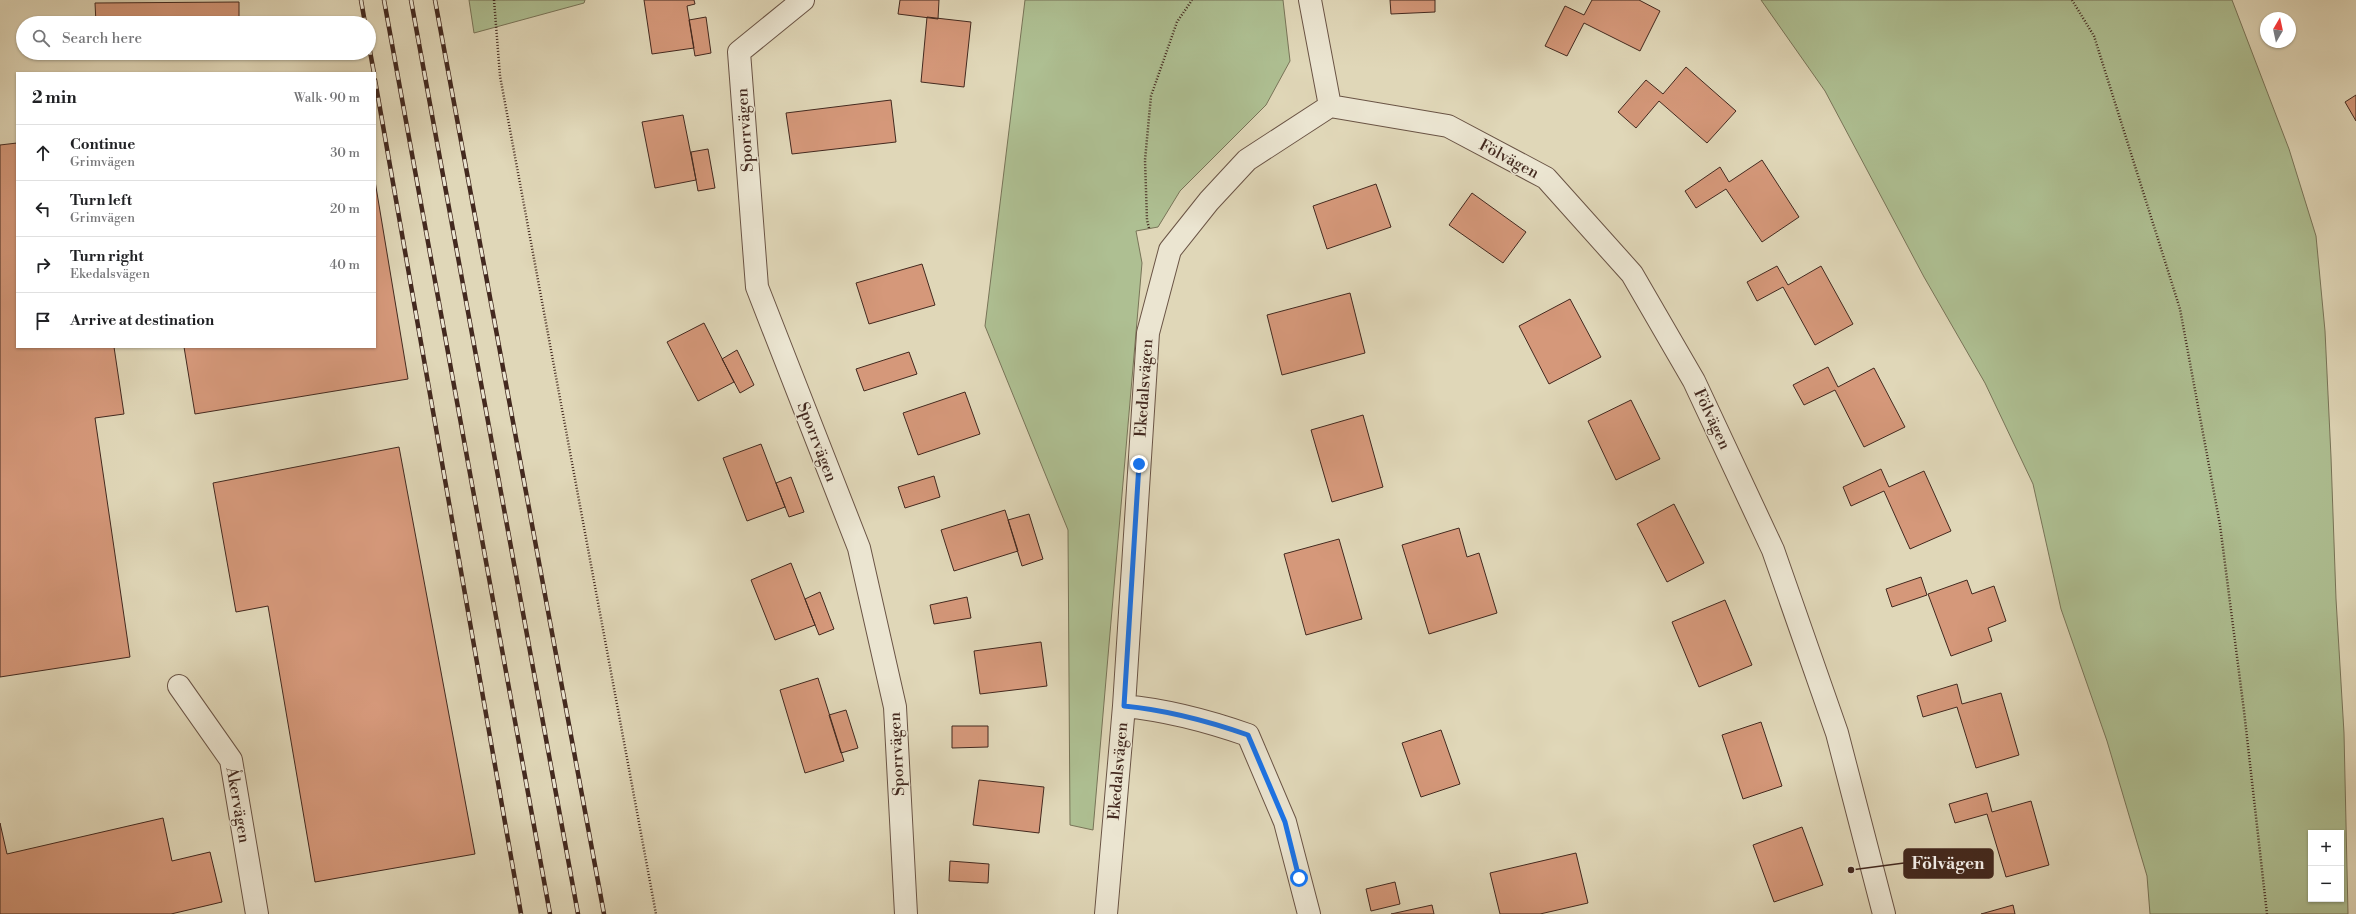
<!DOCTYPE html>
<html lang="en">
<head>
<meta charset="utf-8">
<style>
  body { margin:0; font-family:"Libre Bodoni",serif; background:#f2f2f2; color:#202124 }
  .controls { position:absolute; right:12px; bottom:12px; display:grid; overflow:hidden; border-radius:0px; box-shadow:0 1px 3px #0004 }
  .controls button { width:36px; height:36px; display:grid; place-items:center; padding:0; border:0; border-bottom:1px solid #e0e0e0; background:#fff; color:#202124; font:20px sans-serif }
  .compass { position:absolute; left:2260px; top:12px; width:36px; height:36px; border-radius:50%; background:#fff; box-shadow:0 1px 3px #0004; rotate:9deg }
  .stop { position:absolute; width:12px; height:12px; margin:-9px; border:3px solid #1a73e8; border-radius:50%; background:#fff }
  .stop.end { background:#1a73e8; border-color:#fff; box-shadow:0 1px 4px #0008 }
  .list { margin:0; padding:0; list-style:none }
  h2 { display:flex; justify-content:space-between; align-items:center; height:52px; margin:0; padding:0 16px; font-size:17px }
  h2 small { font-size:13px; font-weight:400; color:#757577 }
  .list li { display:grid; grid-template-columns:26px 1fr auto; gap:12px; align-items:center; box-sizing:border-box; height:56px; padding:0 16px; border-top:1px solid #e0e0e0 }
  .list b { display:block; font-size:15px; white-space:nowrap }
  .list p { margin:0; font-size:13px; white-space:nowrap; color:#757577 }
  .list em { font-size:13px; font-style:normal; color:#757577 }
  .icon { flex:none; width:22px; height:22px; fill:none; stroke:currentColor; stroke-width:2; stroke-linecap:round; stroke-linejoin:round }
  .map { position:relative; flex:none; width:2356px; height:914px; overflow:hidden }
  .search { position:absolute; background:#fff; box-shadow:0 1px 3px #0004; left:16px; top:16px; width:360px; height:44px; display:flex; align-items:center; gap:10px; box-sizing:border-box; padding:0 14px; border-radius:22px; color:#757577; font-size:15px }
  .panel { position:absolute; background:#fff; box-shadow:0 1px 3px #0004; left:16px; top:72px; width:360px; height:276px; border-radius:0px }
  .map>svg:first-child { display:block }
  .green { fill:#aebf92; stroke:#787458; fill-rule:evenodd }
  .building { fill:#d5987a; stroke:#43291f }
  .lines { fill:none; stroke-linecap:round; stroke-linejoin:round }
  .minor-casing { stroke:#6a5445; stroke-width:24 }
  .path { stroke:#43291f; stroke-width:2.5; stroke-dasharray:1 2; stroke-linecap:butt }
  .minor { stroke:#ebe5d1; stroke-width:22 }
  .rail-casing { stroke:#43291f; stroke-width:4.5 }
  .rail { stroke:#ebe5d1; stroke-width:3; stroke-dasharray:9; stroke-linecap:butt }
  .route { stroke:#1a73e8; stroke-width:5 }
  .labels { text-anchor:middle; dominant-baseline:central; stroke-width:3; stroke-linejoin:round; paint-order:stroke }
  .street-label { font-size:16px; fill:#43291f; stroke:#ebe5d1 }
  .leader { fill:none; stroke:#43291f; stroke-width:1.5 }
  .callout-dot { fill:#43291f; stroke:#ebe5d1; stroke-width:1.5 }
  .callout { fill:#43291f; stroke:#43291f; stroke-width:1.5 }
  .callout-label { font-size:17px; text-anchor:middle; font-weight:bold; fill:#fff }
</style>
</head>
<body>
<div class="map">
<svg width="2356" height="914" viewBox="0 0 2356 914">
  <rect width="100%" height="100%" fill="#e0d7b8"/>
  <filter id="stains"><feTurbulence type="fractalNoise" baseFrequency=".005" numOctaves="4"/><feColorMatrix values="0 0 0 0 .2 0 0 0 0 .09 0 0 0 0 .02 0 0 0 .5 -.17"/></filter>
  <radialGradient id="worn" r=".72"><stop offset=".6" stop-color="#630" stop-opacity="0"/><stop offset="1" stop-color="#630" stop-opacity=".3"/></radialGradient>
  <path class="green" d="M469,0h116l-1,3 -110,30z
    M1025,0h258l7,61 -24,44 -86,86 -22,36 -22,4 6,32 -49,567 -23,-5 -2,-295 -83,-204z
    M1761,0h471l57,149 27,87 9,95 6,126 5,142 8,134 4,181h-198l-3,-38 -40,-135 -46,-132 -28,-125 -48,-101 -61,-106 -99,-186zM2311,833h30v66h-30z"/>
  <path class="building" d="M644,0h50l1,4 -8,2 7,42 -42,6z
    M900,0h39l-1,19 -40,-5z
    M1390,0h45v12l-44,2z
    M1592,0h47l21,11 -20,40 -56,-28 -17,33 -22,-10 20,-40 19,9z
    M239,2v21h-143l-1,-20z
    M706,17l5,36 -16,3 -6,-36z
    M927,17l44,5 -7,65 -43,-5z
    M1686,67l50,44 -29,32 -48,-42 -23,27 -18,-16 28,-32 17,14z
    M2356,95v26l-11,-19z
    M891,100l5,42 -104,12 -6,-41z
    M683,115l13,65 -41,8 -13,-66z
    M17,143v204h97l10,67 -29,4 35,239 -130,20v-532z
    M708,149l7,39 -17,3 -7,-39z
    M1762,160l37,57 -37,25 -36,-53 -30,19 -11,-17 35,-24 9,15z
    M375,181l33,198 -213,35 -11,-67h191z
    M1376,184l15,43 -64,22 -14,-43z
    M1472,193l54,39 -23,31 -54,-38z
    M922,264l13,41 -66,19 -13,-41z
    M1777,266l11,19 33,-19 32,58 -38,21 -32,-58 -26,14 -10,-19z
    M1350,293l15,60 -83,22 -15,-60z
    M1570,299l31,58 -52,27 -30,-58z
    M704,323l30,59 -36,19 -31,-59z
    M737,350l17,35 -14,8 -18,-34z
    M909,352l8,22 -53,17 -8,-22z
    M1828,367l10,20 36,-19 31,59 -41,20 -29,-57 -31,15 -11,-20z
    M965,392l15,42 -62,21 -15,-42z
    M1631,400l29,59 -44,21 -28,-59z
    M1363,415l20,72 -51,15 -21,-72z
    M761,444l24,63 -38,14 -24,-63z
    M399,447l76,407 -160,28 -47,-276 -32,6 -23,-129z
    M1881,469l8,18 35,-16 27,60 -41,18 -26,-58 -33,15 -8,-19z
    M934,476l6,21 -35,11 -7,-21z
    M791,477l13,35 -15,5 -13,-34z
    M1674,504l30,59 -37,19 -30,-58z
    M1005,510l13,41 -64,20 -13,-41z
    M1029,514l14,45 -21,7 -14,-46z
    M1459,528l8,29 12,-4 18,60 -68,21 -27,-89z
    M1339,539l23,80 -56,16 -22,-81z
    M791,563l24,62 -40,15 -24,-60z
    M1921,577l6,18 -35,12 -6,-18z
    M1967,580l5,14 22,-8 12,35 -18,7 4,13 -41,15 -23,-62z
    M820,592l14,37 -15,6 -14,-36z
    M967,597l4,21 -37,6 -4,-19z
    M1725,600l27,65 -53,22 -27,-65z
    M1041,642l6,44 -67,8 -6,-43z
    M818,678l26,83 -39,12 -25,-83z
    M1957,684l5,20 39,-11 18,62 -43,13 -19,-61 -34,10 -6,-21z
    M846,710l12,38 -17,5 -12,-38z
    M1761,722l21,64 -39,13 -21,-64z
    M952,726h36v21l-36,1z
    M1441,730l19,54 -39,13 -19,-54z
    M979,780l65,7 -5,46 -66,-8z
    M1987,793l5,19 39,-11 18,64 -43,12 -19,-63 -32,9 -6,-19z
    M163,818l9,43 38,-9 12,50 -51,12h-171v-91l7,31z
    M1802,827l21,58 -49,17 -21,-57z
    M1576,853l12,50 -48,11h-40l-10,-41z
    M950,861l39,3 -1,19 -39,-2z
    M1395,882l5,22 -29,7 -5,-22z
    M1432,905l2,9h-43z
    M2013,905l2,9h-34z"/>
  <g class="lines">
    <defs>
      <path id="minor" d="M803,0l-64,52 18,235 102,261 36,159 11,207
        M1310,0l20,106
        M1330,106l118,20 98,52 86,96 62,107 79,169 64,183 47,181
        M179,686l52,74 26,154
        M1124,706c42,4 84,15 124,29l37,87 24,92
        M1106,914l18,-208 24,-373 22,-83 39,-49 38,-41 83,-54"/>
    </defs>
    <use href="#minor" class="minor-casing"/>
    <path class="path" d="M494,0l6,76 156,838
      M2072,0l22,36 86,273 40,216 24,186 23,203
      M1149,228l-2,-8 -2,-60 6,-64 26,-74 15,-22"/>
    <use href="#minor" class="minor"/>
    <defs>
      <path id="rail" d="M361,0l4,23
        M384,0l166,914
        M411,0l167,914
        M435,0l169,914
        M369,46l5,27
        M375,80l146,834"/>
    </defs>
    <use href="#rail" class="rail-casing"/>
    <use href="#rail" class="rail"/>
  </g>
  <g class="lines">
    <path class="route" d="M1139,464l-15,242c42,4 84,15 124,29l37,87 14,56"/>
  </g>
  <g class="labels">
    <g class="street-label">
      <text transform="translate(745 130) rotate(-94)">Sporrvägen</text>
      <text transform="translate(1509 159) rotate(28)">Fölvägen</text>
      <text transform="translate(1144 388) rotate(-86)">Ekedalsvägen</text>
      <text transform="translate(1712 419) rotate(65)">Fölvägen</text>
      <text transform="translate(817 442) rotate(69)">Sporrvägen</text>
      <text transform="translate(897 754) rotate(-93)">Sporrvägen</text>
      <text transform="translate(1118 771) rotate(-85)">Ekedalsvägen</text>
      <text transform="translate(238 805) rotate(80)">Åkervägen</text>
    </g>
  </g>
  <path class="leader" d="M1851 870L1904 863"/>
  <circle class="callout-dot" cx="1851" cy="870" r="4"/>
  <rect class="callout" x="1904" y="849" width="89" height="29" rx="4"/>
  <g class="callout-label">
    <text x="1948" y="869">Fölvägen</text>
  </g>
  <rect width="100%" height="100%" filter="url(#stains)"/>
  <rect width="100%" height="100%" fill="url(#worn)"/>
</svg>
<div class="controls">
<button>+</button>
<button>−</button>
</div>
<svg class="compass" viewBox="-18 -18 36 36"><path d="M0-13l5 13h-10z" fill="#e53935"/><path d="M0 13l5-13h-10z" fill="#757577"/></svg>
<div class="stop" style="left:1299px;top:878px"></div>
<div class="stop end" style="left:1139px;top:464px"></div>
<div class="search"><svg class="icon" aria-label="search" viewBox="0 0 24 24"><circle cx="10" cy="10" r="6"/><path d="M15 15l6 6"/></svg>Search here</div>
<section class="panel">
<h2>2 min<small>Walk · 90 m</small></h2>
<ul class="list">
<li><svg class="icon" aria-label="ahead" viewBox="0 0 24 24"><path d="M12 20V5M6 11l6-6 6 6"/></svg><div><b>Continue</b><p>Grimvägen</p></div><em>30 m</em></li>
<li><svg class="icon" aria-label="left" viewBox="0 0 24 24"><path d="M17 20v-9H6M10 6l-5 5 5 5"/></svg><div><b>Turn left</b><p>Grimvägen</p></div><em>20 m</em></li>
<li><svg class="icon" aria-label="right" viewBox="0 0 24 24"><path d="M7 20v-9h11M14 6l5 5-5 5"/></svg><div><b>Turn right</b><p>Ekedalsvägen</p></div><em>40 m</em></li>
<li><svg class="icon" aria-label="arrive" viewBox="0 0 24 24"><path d="M6 21V4h12l-3 4 3 4H6"/></svg><div><b>Arrive at destination</b></div></li>
</ul>
</section>
</div>
</body>
</html>
